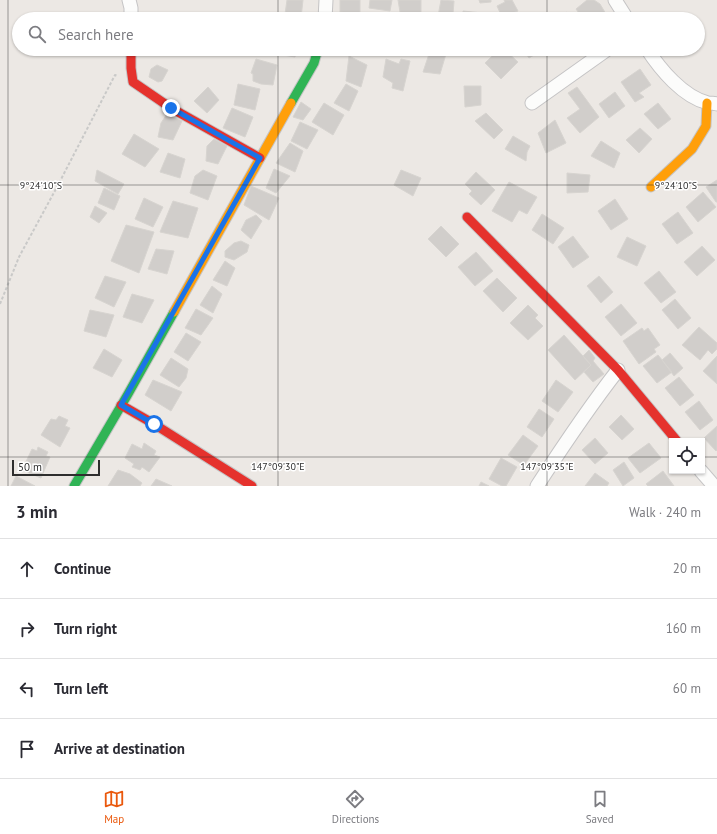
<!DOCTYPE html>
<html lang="en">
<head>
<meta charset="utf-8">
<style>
  body { margin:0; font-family:"PT Sans",sans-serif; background:#f7f7f7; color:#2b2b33 }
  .controls { position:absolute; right:12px; bottom:12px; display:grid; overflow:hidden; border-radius:0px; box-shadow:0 1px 3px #0004 }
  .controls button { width:36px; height:36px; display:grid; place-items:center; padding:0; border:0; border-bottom:1px solid #e1e1e2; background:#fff; color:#2b2b33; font:20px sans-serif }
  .scale { position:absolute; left:12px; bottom:10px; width:88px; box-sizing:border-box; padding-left:4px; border:2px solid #2e2e2e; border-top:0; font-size:11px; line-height:14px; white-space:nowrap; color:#2e2e2e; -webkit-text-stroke:3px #fff; paint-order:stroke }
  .stop { position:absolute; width:12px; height:12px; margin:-9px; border:3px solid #1a73e8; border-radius:50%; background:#fff }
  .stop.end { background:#1a73e8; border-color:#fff; box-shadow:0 1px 4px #0008 }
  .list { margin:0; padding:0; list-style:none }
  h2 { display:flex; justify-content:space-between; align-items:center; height:52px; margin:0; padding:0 16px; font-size:17px }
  h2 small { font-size:13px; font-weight:400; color:#7c7c81 }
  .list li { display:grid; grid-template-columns:26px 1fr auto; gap:12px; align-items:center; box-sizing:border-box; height:60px; padding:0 16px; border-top:1px solid #e1e1e2 }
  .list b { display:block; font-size:15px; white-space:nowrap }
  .list em { font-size:13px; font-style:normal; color:#7c7c81 }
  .icon { flex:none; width:22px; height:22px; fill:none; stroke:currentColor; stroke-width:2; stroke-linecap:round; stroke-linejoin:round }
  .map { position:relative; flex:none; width:717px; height:486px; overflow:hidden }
  .search { position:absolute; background:#fff; box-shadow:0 1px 3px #0004; left:12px; right:12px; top:12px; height:44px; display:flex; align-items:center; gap:10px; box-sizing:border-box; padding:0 14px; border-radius:22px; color:#7c7c81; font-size:15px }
  .sheet { height:292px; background:#fff }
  nav { display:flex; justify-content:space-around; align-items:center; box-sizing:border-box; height:56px; border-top:1px solid #e1e1e2; background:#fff; font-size:11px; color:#7c7c81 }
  nav a { display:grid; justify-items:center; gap:2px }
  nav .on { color:#ea580c }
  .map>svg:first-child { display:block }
  .building { fill:#d1cecb; stroke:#d7d4d0 }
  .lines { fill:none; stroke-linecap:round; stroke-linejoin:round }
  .street-casing { stroke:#c5c4c5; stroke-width:15 }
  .fast-casing { stroke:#c5c4c5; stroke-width:11 }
  .slow-casing { stroke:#c5c4c5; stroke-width:11 }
  .jam-casing { stroke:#c5c4c5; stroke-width:11 }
  .path { stroke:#c9c9c8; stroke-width:2; stroke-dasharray:3 2; stroke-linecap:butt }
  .street { stroke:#fcfcfb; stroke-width:13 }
  .fast { stroke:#30b455; stroke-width:9 }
  .slow { stroke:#ff9f0a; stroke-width:9 }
  .jam { stroke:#e5322d; stroke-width:9 }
  .route { stroke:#1a73e8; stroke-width:5 }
  .ticks { fill:none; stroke:#2e2e2e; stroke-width:1; stroke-opacity:0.45 }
  .ticks-label { font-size:10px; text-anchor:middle; fill:#2e2e2e; stroke:#fff; stroke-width:3; stroke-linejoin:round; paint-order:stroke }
</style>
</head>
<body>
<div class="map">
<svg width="717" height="486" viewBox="0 0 717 486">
  <rect width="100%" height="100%" fill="#ece8e4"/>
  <path class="building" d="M287,0h16l-2,18 -16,-4z
    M340,0h20v14l-20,-2z
    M370,0h22l-2,11 -21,-3z
    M398,0h23v16l-20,2z
    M441,0l13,1 -1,13 6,-1 2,6 -23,-3z
    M479,0h12v2l-11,1z
    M504,0h8l6,11 -16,6 -5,-11 8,-4z
    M587,0h7l6,4 6,10 -9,5h-14l-7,-10z
    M463,11l29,3 -1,5h-28z
    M567,12l6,7h-15z
    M273,49h23l-1,8 -23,-4z
    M351,49h19v6l-20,-2z
    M499,49h5l14,13 -17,17 -16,-16z
    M523,49h21l-15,9z
    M430,51l16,3 -6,20 -17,-2z
    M349,56l18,9 -6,22 -15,-6z
    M256,59l21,6 -4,20 -12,-1 -8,-3v-7l-2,-1z
    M386,59l13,5 2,-5 9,2 -7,30 -11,-3 1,-5 -10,-6z
    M157,65l11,5 -6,11 -4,1 -9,-5 2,-8z
    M640,69l11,16 -12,8 5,4 -9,5 -14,-20z
    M238,84l22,5 -5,21 -21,-5z
    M346,84l12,7 -9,20 -15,-8z
    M464,86h17v19l-16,2z
    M208,87l11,13 -12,13 -13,-12z
    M577,87l22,30 -19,16 -13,-15 13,-9 -12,-16z
    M615,92l10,14 -16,12 -10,-14z
    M301,102l10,7 -8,11 -10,-3z
    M324,103l20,12 -11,20 -21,-13z
    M658,103l13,16 -13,10 -14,-15z
    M232,108l21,9 -8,20 -22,-9z
    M486,113l17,17 -9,9 -19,-18z
    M167,114l15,7 -9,19 -15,-3 3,-14z
    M555,120l11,23 -20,10 -8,-20z
    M300,122l18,8 -11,19 -16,-8z
    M640,128l12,11 -13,14 -13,-13z
    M134,134l25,15 -14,18 -23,-13z
    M513,136l17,10 -3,6 -1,9 -21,-12z
    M214,139l13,7 -9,18 -12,-3 1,-15z
    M601,141l19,12 -6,15 -23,-12z
    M290,143l13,8 -8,21 -19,-9z
    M168,153l17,6 -5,19 -20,-6z
    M274,169l16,7 -14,17 -10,-5z
    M97,170l27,14 -6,10 -23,-13z
    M203,170l14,6 -9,24 -18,-7 5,-17z
    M401,170l20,8 -8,18 -19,-11z
    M476,172l19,18 -14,15 -12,-11 3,-3 -7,-7z
    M567,173l23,2 -2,17 -21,1z
    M717,180v22h-1l-10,-15z
    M509,182l28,15 -10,17 -8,-4 -7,12 -20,-11z
    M251,186l28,12 -10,22 -25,-15z
    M104,188l16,8 -6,14 -16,-7z
    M703,192l13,15 -18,15 -12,-15z
    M144,198l19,9 -10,20 -18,-8z
    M615,199l13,20 -17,11 -13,-19z
    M173,201l25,7 -10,30 -28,-6z
    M95,206l12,7 -8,10 -9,-6z
    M678,212l15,21 -16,11 -15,-20z
    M542,214l22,14 -11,16 -21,-14z
    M256,215l6,6 -11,18 -10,-9 5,-10z
    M126,225l28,7 -15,41 -28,-12z
    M441,226l18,18 -13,13 -18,-18z
    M573,236l16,21 -16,11 -15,-21z
    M627,237l19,9 -9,20 -20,-9z
    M241,241l8,4 -2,7 -13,8 -9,-3v-6l9,-8z
    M702,246l13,14 -18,16 -13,-14z
    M156,249l18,2 -7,23 -19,-5z
    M476,252l17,19 -18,15 -17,-19z
    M225,261l10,7 -8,18 -14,-6z
    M659,271l17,21 -15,11 -17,-20z
    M105,276l21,6 -12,25 -19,-9z
    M599,276l14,16 -12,11 -14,-17z
    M497,278l20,20 -14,14 -20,-21z
    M212,286l10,8 -9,19 -13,-8z
    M132,294l22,6 -12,23 -19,-6z
    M675,299l16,19 -13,11 -16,-19z
    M621,304l16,19 -16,13 -16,-19z
    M528,305l10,10 -3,3 8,8 -15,14 -18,-17z
    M196,309l17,9 -12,17 -16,-7z
    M90,310l24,5 -8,22 -22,-6z
    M699,327l18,16v6l-5,5 -4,-4 -8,10 -18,-15z
    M642,328l2,3 4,-3 12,17 -6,4 2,3 -17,12 -16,-23z
    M186,333l15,9 -13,19 -14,-9z
    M564,335l27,30 -16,15 -27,-30z
    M104,349l18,11 -10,17 -19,-9z
    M589,350l6,8 -2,3 11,13 -11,8 -9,-10 7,-7 -8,-9z
    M670,353l13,15 -9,8 -12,-16z
    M658,355l14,17 -15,11 -14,-17z
    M717,356v28l-14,-13z
    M171,358l17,11 -2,9 -7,9 -19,-12z
    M679,377l15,18 -14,11 -15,-18z
    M153,380l29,12 -11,19 -26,-16z
    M556,380l17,12 -15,20 -16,-11z
    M699,401l14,19 -13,10 -15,-18z
    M539,409l15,10 -12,18 -15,-10z
    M621,415l13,14 -12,11 -13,-13z
    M59,416l9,4 -3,6 5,2 -10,19 -19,-12 10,-16 5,1z
    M717,426v24l-1,1 -12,-13z
    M523,435l15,11 -14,19 -16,-10z
    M595,438l13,15 -13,11 -13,-14z
    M144,443l12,8 -2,4 6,2 -11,15 -7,-5 -2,3 -8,-3 2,-3 -9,-6 7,-14 10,5z
    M649,443l12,15 -21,15 -12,-15z
    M38,447l10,5 -2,4 4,1 -9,21 -19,-8 10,-21 5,2z
    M501,458l16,9 -11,19h-4l-13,-7z
    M624,462l10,16 -11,8 -10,-16z
    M118,470l12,4 12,9 -2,3h-32z
    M663,471l11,15h-26l-2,-2z
    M595,473l14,10 -2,3h-22z
    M16,476l19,10h-24z
    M156,479l16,7h-21z
    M481,482l8,4h-10z"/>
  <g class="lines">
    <defs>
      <path id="street" d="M129,0l2,8v11
        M615,0l12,19
        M325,19l1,-19
        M647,49c13,20 36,48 61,54 2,0 6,0 9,1
        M532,103l76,-54
        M701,471l13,15
        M537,486c26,-40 52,-79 81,-116"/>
      <path id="fast" d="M291,103l23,-40 4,-14
        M74,486l54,-92 46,-82"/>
      <path id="slow" d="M651,187l41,-38 14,-23 1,-23
        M174,312l117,-209"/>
      <path id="jam" d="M131,49v19l2,14 38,26 89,50
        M467,217l151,153 59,71
        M121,405l33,19 98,62"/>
    </defs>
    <use href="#street" class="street-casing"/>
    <use href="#fast" class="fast-casing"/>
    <use href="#slow" class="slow-casing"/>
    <use href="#jam" class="jam-casing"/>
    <path class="path" d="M0,304l19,-47 38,-70 58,-112 3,1"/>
    <use href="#street" class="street"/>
    <use href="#fast" class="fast"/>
    <use href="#slow" class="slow"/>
    <use href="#jam" class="jam"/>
  </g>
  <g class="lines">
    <path class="route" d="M154,424l-33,-19 139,-247 -89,-50"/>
  </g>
  <path class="ticks" d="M8,0v486M278,0v19M547,0v19M278,49v437M547,49v437M0,185h717M0,457h672M702,457h15"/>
  <g class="ticks-label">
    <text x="41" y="189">9°24'10"S</text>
    <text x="676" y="189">9°24'10"S</text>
    <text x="278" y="470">147°09'30"E</text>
    <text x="547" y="470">147°09'35"E</text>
  </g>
</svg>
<div class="controls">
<button><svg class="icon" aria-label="locate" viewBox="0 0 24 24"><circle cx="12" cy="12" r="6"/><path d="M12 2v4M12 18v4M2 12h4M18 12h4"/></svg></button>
</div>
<div class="scale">50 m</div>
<div class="stop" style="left:154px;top:424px"></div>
<div class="stop end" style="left:171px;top:108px"></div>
<div class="search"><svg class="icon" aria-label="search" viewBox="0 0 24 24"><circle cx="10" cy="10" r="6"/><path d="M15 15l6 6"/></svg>Search here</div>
</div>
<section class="sheet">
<h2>3 min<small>Walk · 240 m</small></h2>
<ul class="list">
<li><svg class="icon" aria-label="ahead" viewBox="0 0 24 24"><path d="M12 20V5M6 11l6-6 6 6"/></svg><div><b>Continue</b></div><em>20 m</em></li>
<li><svg class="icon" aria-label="right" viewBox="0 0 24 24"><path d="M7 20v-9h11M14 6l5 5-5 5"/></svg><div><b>Turn right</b></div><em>160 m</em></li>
<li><svg class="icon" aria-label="left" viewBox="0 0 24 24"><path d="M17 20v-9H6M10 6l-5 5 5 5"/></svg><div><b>Turn left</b></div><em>60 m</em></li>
<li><svg class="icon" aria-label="arrive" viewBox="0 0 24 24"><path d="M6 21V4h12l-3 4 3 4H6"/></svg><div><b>Arrive at destination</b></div></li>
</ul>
</section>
<nav>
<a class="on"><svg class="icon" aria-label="map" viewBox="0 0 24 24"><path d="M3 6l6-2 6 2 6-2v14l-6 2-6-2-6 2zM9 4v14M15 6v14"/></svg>Map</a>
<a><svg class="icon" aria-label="directions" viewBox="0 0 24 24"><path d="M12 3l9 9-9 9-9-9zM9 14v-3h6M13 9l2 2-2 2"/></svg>Directions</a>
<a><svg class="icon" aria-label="saved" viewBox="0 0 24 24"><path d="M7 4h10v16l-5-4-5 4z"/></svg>Saved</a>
</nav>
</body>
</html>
